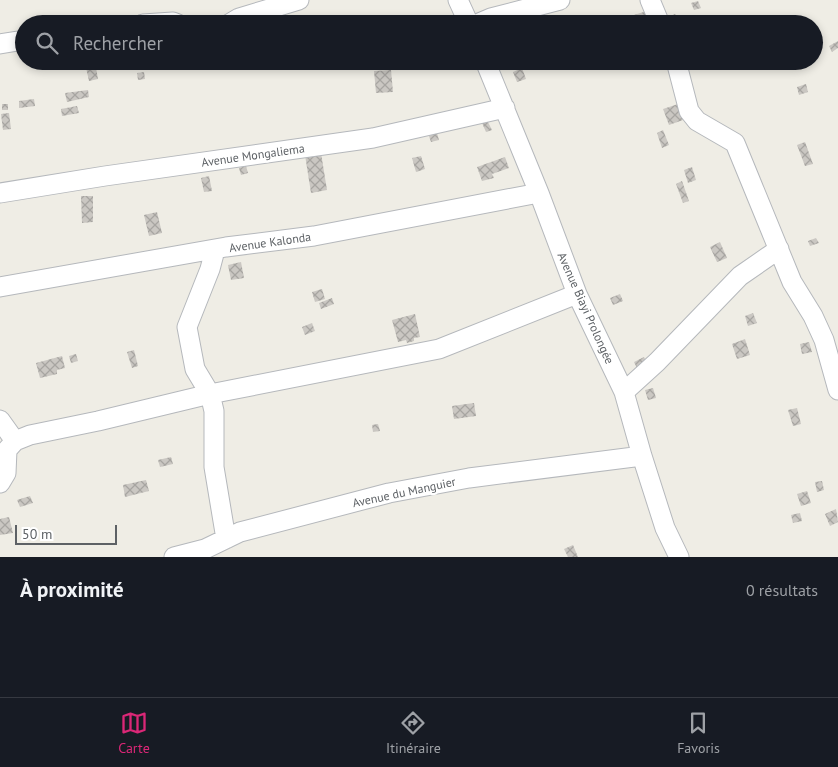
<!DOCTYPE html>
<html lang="fr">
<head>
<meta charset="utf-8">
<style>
  body { margin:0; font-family:"PT Sans",sans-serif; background:#20242c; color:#f1f3f6 }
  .scale { position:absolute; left:15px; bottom:12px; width:102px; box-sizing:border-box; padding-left:5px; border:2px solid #5d6165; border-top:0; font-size:14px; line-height:18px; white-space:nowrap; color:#5d6165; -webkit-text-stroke:4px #fff; paint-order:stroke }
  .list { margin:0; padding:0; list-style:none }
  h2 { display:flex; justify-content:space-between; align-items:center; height:65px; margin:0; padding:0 20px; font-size:21px }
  h2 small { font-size:16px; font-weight:400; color:#9ea1a6 }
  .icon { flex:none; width:28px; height:28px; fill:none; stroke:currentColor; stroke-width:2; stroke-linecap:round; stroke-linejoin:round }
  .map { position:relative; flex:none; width:838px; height:557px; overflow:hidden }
  .search { position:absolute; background:#171b24; box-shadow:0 2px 8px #0003; left:15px; right:15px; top:15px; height:55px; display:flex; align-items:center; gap:12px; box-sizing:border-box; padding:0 18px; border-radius:28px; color:#9ea1a6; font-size:19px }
  .sheet { height:140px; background:#171b24 }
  nav { display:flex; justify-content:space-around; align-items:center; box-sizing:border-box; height:70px; border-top:1px solid #363941; background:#171b24; font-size:14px; color:#9ea1a6 }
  nav a { display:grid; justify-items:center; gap:2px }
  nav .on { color:#db2777 }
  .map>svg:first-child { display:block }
  .building { fill:url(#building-cross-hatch) }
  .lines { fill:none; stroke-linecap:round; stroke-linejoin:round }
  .minor-casing { stroke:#b5b8bc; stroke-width:21 }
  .minor { stroke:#fff; stroke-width:19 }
  .labels { text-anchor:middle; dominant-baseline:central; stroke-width:4.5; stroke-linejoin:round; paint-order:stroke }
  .street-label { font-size:12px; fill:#5d6165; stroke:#fff }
</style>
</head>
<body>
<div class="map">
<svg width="838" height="557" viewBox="0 0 838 557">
  <defs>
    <pattern id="building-cross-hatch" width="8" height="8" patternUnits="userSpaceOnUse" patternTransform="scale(1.25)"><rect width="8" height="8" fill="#cac7c2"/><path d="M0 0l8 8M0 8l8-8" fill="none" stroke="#a7a5a1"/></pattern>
  </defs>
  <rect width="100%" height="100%" fill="#efede5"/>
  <path class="building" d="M698,1l3,7 -7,2 -3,-7z
    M650,10l4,14h-17l-3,-9z
    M675,14l2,3 -6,4 -3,-4z
    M838,41v7l-6,4 -3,-6z
    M228,61h25v6l-25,2z
    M95,62l3,17 -9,2 -4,-18z
    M522,68l4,11 -9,3 -4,-10z
    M391,70l2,22 -17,1 -2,-22z
    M144,72l1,7 -7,1 -1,-7z
    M806,84l2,8 -9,3 -2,-8z
    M88,90l1,7 -22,5 -2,-9z
    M34,99l1,7 -16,2v-7z
    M2,104h6v6h-6z
    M678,104l5,16 -14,5 -6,-16z
    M77,106l2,7 -17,3 -1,-7z
    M9,113l2,16 -8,1 -2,-16z
    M487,120l5,10 -6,2 -4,-9z
    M663,130l6,15 -7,3 -5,-15z
    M437,133l2,7 -8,2 -2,-6z
    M805,142l8,22 -8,2 -8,-21z
    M321,153l6,37 -16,3 -6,-38z
    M421,156l4,13 -9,3 -4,-14z
    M505,157l4,11 -17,6 2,4 -12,3 -5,-14z
    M246,166l2,7 -7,2 -2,-7z
    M692,167l4,13 -8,3 -4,-13z
    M209,176l3,15 -8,1 -3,-14z
    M682,181l7,20 -6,2 -7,-19z
    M81,196h12v26l-11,1z
    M157,212l5,21 -13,3 -5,-21z
    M816,238l3,5 -9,3 -2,-5z
    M720,242l7,16 -10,4 -7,-15z
    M241,262l3,16 -13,2 -3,-15z
    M322,289l3,10 -10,3 -3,-10z
    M620,294l3,7 -10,4 -3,-7z
    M332,298l2,6 -13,5 -2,-6z
    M753,313l4,10 -9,3 -3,-10z
    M415,314l5,23 -6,1v3l-7,2 -1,-3 -8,2 -6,-22z
    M312,323l3,8 -10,4 -3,-8z
    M745,339l5,16 -13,4 -5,-15z
    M809,342l3,10 -10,2 -2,-10z
    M134,350l4,16 -6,2 -5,-16z
    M76,354l2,7 -7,2 -2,-7z
    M62,356l3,12 -8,2v4l-17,4 -4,-15z
    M644,357l3,6 -10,5 -3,-6z
    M653,388l3,10 -8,2 -3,-10z
    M474,403l2,13 -22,3 -2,-13z
    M797,408l4,16 -8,2 -5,-16z
    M378,424l2,7 -7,1 -1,-7z
    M171,457l2,7 -13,3 -2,-7z
    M146,480l3,11 -24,6 -2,-12z
    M822,481l2,9 -7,2 -2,-10z
    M807,491l4,12 -10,3 -4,-12z
    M30,496l3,7 -13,4 -3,-7z
    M836,509l2,13 -8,4 -5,-12z
    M800,513l2,8 -9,2 -2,-8z
    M9,517l4,16 -13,2v-16z
    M573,545l5,12h-10l-4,-8z"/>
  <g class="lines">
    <defs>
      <path id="minor" d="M458,0l11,24
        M650,0l10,24
        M143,24l30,-2 5,2
        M229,24l10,-6 60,-18
        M477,24l14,-6 69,-18
        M0,44l24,-4
        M485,61l54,132 38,101 47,98 18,64 23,72 14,29
        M676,61l13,50 8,10 38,22 57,139 21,34 11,24 14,50
        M0,193l105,-17 268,-38 132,-30
        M215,250l-5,19 -23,58 8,42 15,25 4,17v56l12,72
        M0,287l226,-40 88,-11 225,-43
        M624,392l33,-30 83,-86 39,-27
        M0,420l15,21
        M0,483l6,-10 1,-23 8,-9 15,-6 68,-14 112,-27 229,-45 138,-55
        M174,557l31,-8 35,-17 149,-39 80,-15 173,-22"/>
    </defs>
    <use href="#minor" class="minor-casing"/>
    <use href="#minor" class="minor"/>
  </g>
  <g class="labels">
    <g class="street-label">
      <text transform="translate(253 155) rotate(-8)">Avenue Mongaliema</text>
      <text transform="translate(270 242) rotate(-8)">Avenue Kalonda</text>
      <text transform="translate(586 308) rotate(66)">Avenue Biayi Prolongée</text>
      <text transform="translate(404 492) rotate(-12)">Avenue du Manguier</text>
    </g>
  </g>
</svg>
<div class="scale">50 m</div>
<div class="search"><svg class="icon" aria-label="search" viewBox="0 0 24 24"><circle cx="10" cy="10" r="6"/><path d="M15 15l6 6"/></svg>Rechercher</div>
</div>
<section class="sheet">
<h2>À proximité<small>0 résultats</small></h2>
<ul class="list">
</ul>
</section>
<nav>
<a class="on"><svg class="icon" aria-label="map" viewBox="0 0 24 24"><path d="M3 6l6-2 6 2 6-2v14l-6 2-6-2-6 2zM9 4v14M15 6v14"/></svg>Carte</a>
<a><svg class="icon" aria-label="directions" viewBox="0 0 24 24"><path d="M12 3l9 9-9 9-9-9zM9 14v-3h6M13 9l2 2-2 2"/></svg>Itinéraire</a>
<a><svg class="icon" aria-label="saved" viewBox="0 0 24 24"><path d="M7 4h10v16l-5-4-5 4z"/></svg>Favoris</a>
</nav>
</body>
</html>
